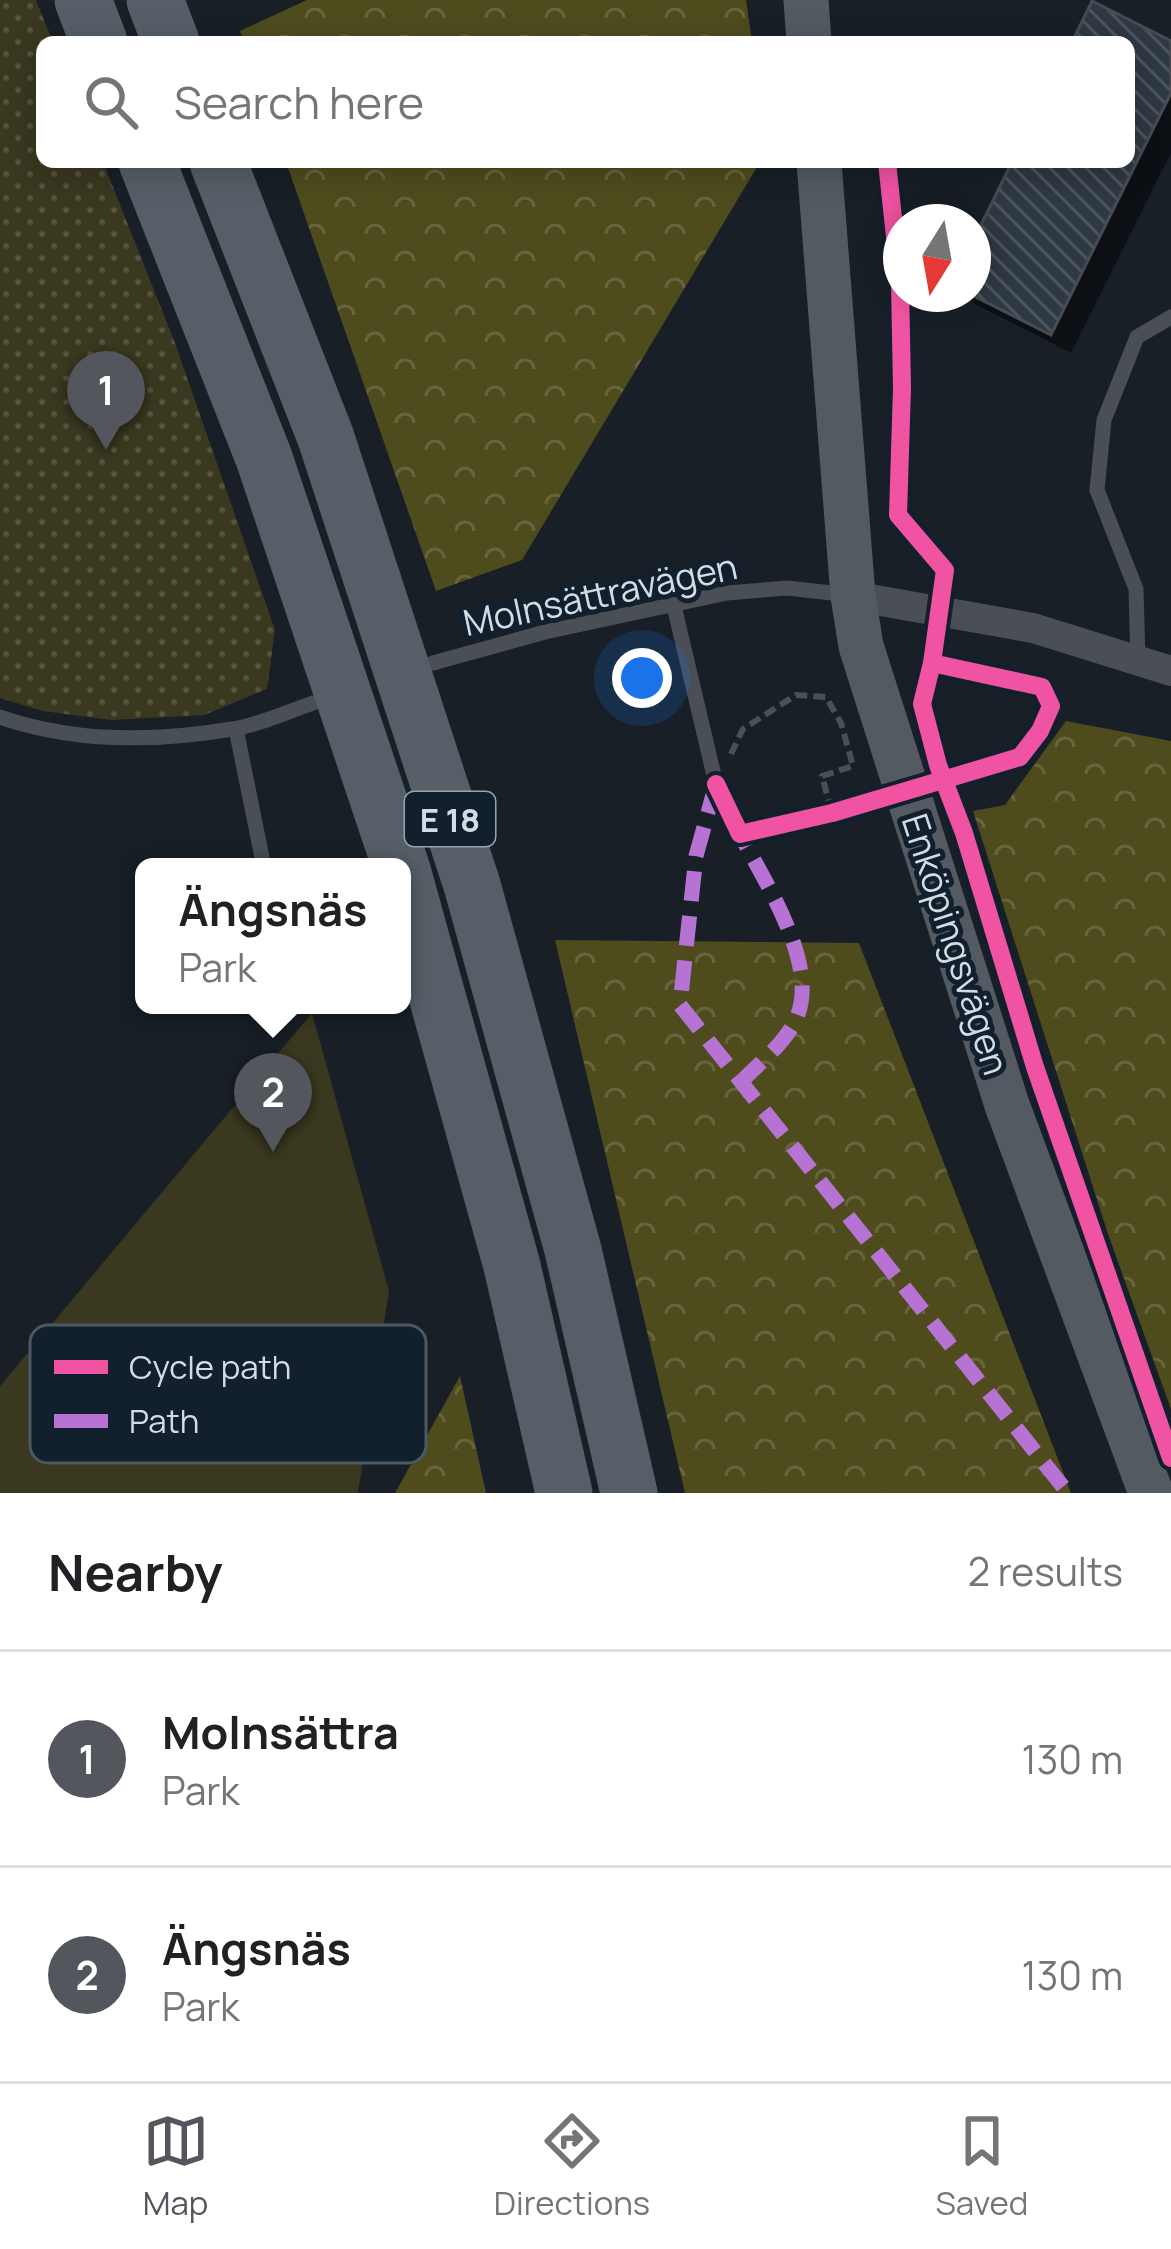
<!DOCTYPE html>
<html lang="en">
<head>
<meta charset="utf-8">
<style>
  body { margin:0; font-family:Manrope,sans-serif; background:#f2f2f2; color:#202124 }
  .compass { position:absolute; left:883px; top:204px; width:108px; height:108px; border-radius:50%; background:#fff; box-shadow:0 6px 30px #0003; rotate:191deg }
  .you { position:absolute; left:642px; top:678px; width:42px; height:42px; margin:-30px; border:9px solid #fff; border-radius:50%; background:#1a73e8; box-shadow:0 0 0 18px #1a73e833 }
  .badge { display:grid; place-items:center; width:78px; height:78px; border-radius:50%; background:#53575d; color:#fff; font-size:39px; font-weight:700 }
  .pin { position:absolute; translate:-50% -99px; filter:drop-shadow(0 3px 6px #0008) }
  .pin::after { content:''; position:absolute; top:63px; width:42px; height:36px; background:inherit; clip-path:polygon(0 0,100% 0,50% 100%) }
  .popup { position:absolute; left:135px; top:858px; width:276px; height:156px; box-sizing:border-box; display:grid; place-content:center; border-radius:18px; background:#fff; filter:drop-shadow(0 3px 9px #0005); font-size:39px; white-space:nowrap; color:#757577 }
  .popup b { font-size:45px; color:#202124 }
  .popup::after { content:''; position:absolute; left:50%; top:100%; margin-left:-24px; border:24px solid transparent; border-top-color:#fff }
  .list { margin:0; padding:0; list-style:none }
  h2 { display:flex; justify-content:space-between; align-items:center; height:156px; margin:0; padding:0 48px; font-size:51px }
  h2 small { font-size:39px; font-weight:400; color:#757577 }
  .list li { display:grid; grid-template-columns:78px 1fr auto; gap:36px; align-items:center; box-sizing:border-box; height:216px; padding:0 48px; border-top:3px solid #e0e0e0 }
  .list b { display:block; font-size:45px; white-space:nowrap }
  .list p { margin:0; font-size:39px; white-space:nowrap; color:#757577 }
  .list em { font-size:39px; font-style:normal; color:#757577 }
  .icon { flex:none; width:66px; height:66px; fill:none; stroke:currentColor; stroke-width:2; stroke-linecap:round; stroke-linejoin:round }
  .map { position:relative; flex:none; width:1171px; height:1493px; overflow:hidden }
  .search { position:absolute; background:#fff; box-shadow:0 6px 30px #0003; left:36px; right:36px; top:36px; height:132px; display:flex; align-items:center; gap:30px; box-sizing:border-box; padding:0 42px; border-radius:18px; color:#757577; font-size:45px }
  .sheet { height:588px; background:#fff }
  nav { display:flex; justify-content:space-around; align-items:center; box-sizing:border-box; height:168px; border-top:3px solid #e0e0e0; background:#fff; font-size:33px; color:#757577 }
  nav a { display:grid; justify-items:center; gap:6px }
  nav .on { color:#53575d }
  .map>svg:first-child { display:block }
  .green { fill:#3a381f }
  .forest { fill:url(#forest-crowns) }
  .park { fill:url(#park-dots) }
  .shadow { fill:#0007 }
  .building { fill:url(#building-back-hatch); stroke:#464c51; stroke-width:3 }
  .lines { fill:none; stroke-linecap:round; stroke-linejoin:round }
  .path { stroke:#4b5056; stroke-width:6; stroke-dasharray:12 6; stroke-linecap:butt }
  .lane { stroke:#494f55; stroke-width:15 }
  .street { stroke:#494f55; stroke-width:30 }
  .secondary { stroke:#535a62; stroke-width:45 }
  .highway { stroke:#565f67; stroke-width:57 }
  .quiet { stroke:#b673d3; stroke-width:15; stroke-dasharray:30 15; stroke-linecap:butt }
  .cycleway-casing { stroke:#121f2c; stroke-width:26 }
  .cycleway { stroke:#f153a3; stroke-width:18 }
  .labels { text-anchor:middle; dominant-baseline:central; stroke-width:10; stroke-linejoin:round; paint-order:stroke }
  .shield { fill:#121f2c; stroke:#99a3ae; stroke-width:3 }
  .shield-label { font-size:33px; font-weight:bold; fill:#d3dce5 }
  .street-label { font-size:36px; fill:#d3dce5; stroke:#121f2c }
  .key { fill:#121f2c; stroke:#4c5864; stroke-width:3 }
  .key-label { font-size:33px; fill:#d3dce5 }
</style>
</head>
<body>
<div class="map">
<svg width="1171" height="1493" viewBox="0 0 1171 1493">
  <defs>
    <pattern id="forest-crowns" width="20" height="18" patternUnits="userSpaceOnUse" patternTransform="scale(3)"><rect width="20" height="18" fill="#4e4c1d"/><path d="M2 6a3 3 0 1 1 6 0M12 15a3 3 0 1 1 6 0" fill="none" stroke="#67653e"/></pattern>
    <pattern id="park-dots" width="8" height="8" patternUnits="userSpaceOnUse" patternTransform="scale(3)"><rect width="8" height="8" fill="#3a381f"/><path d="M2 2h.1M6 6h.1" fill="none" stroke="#56543f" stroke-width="1.8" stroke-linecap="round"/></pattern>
    <pattern id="building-back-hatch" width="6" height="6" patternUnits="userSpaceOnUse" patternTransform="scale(3)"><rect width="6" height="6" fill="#2f3943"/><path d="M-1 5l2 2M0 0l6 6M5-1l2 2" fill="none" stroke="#4c555e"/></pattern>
  </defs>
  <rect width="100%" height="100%" fill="#181f26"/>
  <path class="green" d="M312,1013l77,278 -31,202h-358v-107z"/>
  <path class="forest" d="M307,0h439l6,42h-508l-4,-11z
    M286,162h474l-238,398 -86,31z
    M1066,721l105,20v668l-63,-175 -135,-423 32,-6z
    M555,940l304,3 212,550h-386z
    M460,1376l26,117h-91z"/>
  <path class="park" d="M0,0h36l17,42h-11v120h61l72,181 100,287 -8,59 -63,26 -93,5 -68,-9 -43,-13z"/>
  <path class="shadow" d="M1094,5l77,40v108l-100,200 -96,-49 -10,-10h8l43,-132h113v-120h-54z"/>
  <path class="building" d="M1092,1l79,40v52l-120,242 -81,-41 3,-53 39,-79h117v-120h-57z"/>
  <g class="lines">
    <path class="path" d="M731,754l12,-25 53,-34 30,2 15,26 12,43 -31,10 10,37"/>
    <path class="lane" d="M674,606l42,178
      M1138,660l-2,-71 -39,-99 7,-70 33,-83 34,-20
      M433,663l112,-31 182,-39 60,-5 63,7
      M0,717c75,26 155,25 232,12 27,-4 55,-17 81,-26
      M236,729l28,138"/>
    <path class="street" d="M853,596l180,32 138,43"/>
    <path class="secondary" d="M806,0l3,42
      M819,162l34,434 8,50 146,459 144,388"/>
    <path class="highway" d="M83,0l16,42
      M155,0l16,42
      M147,162l117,296 137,409
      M218,162l108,276 146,447 101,365 56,243
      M402,870l110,396 52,227"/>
    <path class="quiet" d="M716,784l-20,72 -16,149 388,488
      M740,1083c18,-19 45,-39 56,-64 25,-53 -32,-138 -56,-185"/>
    <defs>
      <path id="cycleway" d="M887,162l13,121 2,105 -4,127 47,55 -13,93 -10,41 16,61 26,68 71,234 136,391
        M716,784l24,50 92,-21 188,-56 20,-26 11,-25 -9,-19 -110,-24"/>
    </defs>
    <use href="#cycleway" class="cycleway-casing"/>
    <use href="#cycleway" class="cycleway"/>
  </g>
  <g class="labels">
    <rect class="shield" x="405" y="792" width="90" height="54" rx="9"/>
    <g class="shield-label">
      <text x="450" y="819">E 18</text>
    </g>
    <g class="street-label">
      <text transform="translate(600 594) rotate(-12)">Molnsättravägen</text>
      <text transform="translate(956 944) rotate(72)">Enköpingsvägen</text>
    </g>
  </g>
  <rect x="30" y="1325" width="396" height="138" rx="18" class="key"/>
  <rect x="54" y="1360" width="54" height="14" fill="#f153a3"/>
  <rect x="54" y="1414" width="54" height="14" fill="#b673d3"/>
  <g class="key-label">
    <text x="129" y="1379">Cycle path</text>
    <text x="129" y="1433">Path</text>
  </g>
</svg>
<svg class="compass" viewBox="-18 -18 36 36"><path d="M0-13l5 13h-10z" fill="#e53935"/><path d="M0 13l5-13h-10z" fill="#757577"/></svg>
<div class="you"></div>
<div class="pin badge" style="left:106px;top:450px">1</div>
<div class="pin badge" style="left:273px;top:1152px">2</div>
<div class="popup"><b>Ängsnäs</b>Park</div>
<div class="search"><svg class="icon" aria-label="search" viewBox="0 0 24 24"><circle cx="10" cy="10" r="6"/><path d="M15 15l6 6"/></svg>Search here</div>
</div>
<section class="sheet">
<h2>Nearby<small>2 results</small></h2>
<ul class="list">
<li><span class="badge">1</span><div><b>Molnsättra</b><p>Park</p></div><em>130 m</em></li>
<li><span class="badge">2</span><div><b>Ängsnäs</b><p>Park</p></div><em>130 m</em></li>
</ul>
</section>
<nav>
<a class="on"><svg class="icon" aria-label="map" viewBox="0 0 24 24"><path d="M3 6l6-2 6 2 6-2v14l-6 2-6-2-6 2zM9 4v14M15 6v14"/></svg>Map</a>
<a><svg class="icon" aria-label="directions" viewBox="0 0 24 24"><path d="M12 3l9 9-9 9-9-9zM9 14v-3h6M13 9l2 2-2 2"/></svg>Directions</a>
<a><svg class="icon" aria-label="saved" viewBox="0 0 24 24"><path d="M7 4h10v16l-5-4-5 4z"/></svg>Saved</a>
</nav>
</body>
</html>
